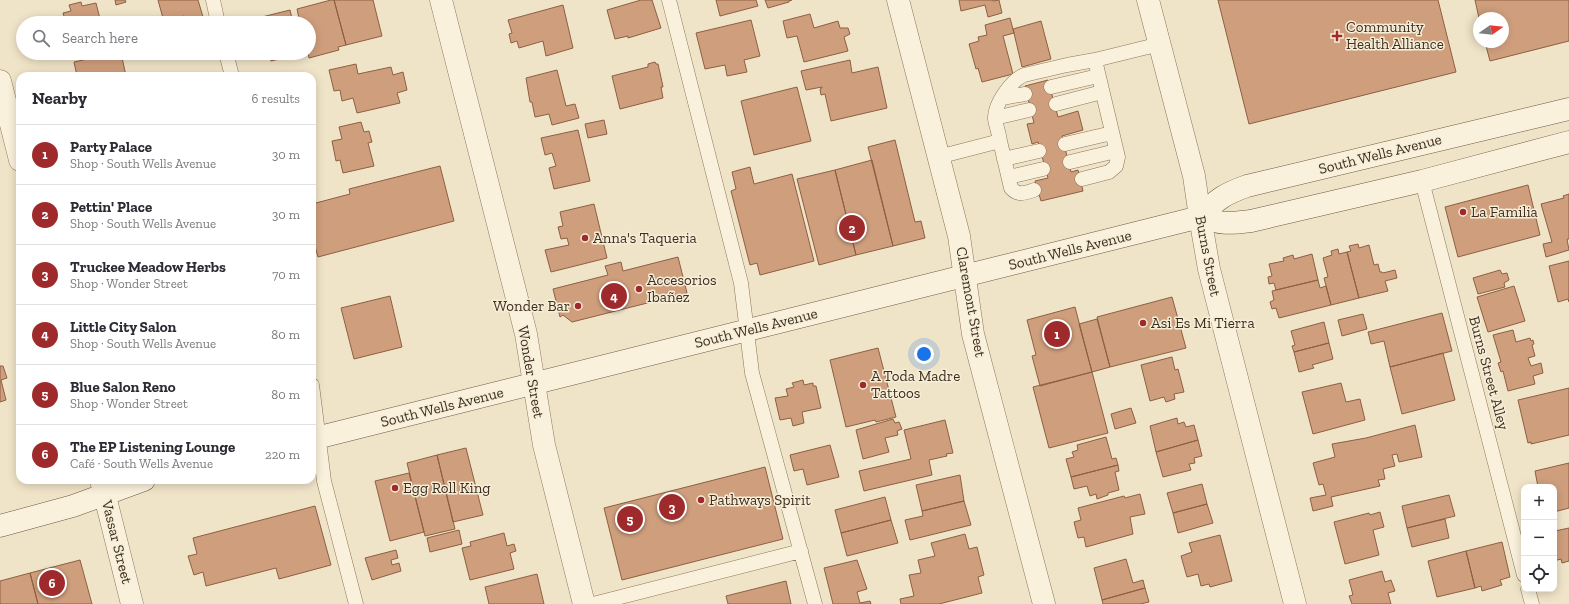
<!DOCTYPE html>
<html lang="en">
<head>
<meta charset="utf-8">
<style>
  body { margin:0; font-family:"Zilla Slab",serif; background:#f7f7f7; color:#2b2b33 }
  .controls { position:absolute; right:12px; bottom:12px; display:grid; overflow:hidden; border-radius:8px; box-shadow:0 2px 10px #0003 }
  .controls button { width:36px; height:36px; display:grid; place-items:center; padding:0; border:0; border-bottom:1px solid #e1e1e2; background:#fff; color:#2b2b33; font:20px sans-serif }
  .compass { position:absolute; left:1473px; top:12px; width:36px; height:36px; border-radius:50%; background:#fff; box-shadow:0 2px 10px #0003; rotate:76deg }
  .you { position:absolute; left:924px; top:354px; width:14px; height:14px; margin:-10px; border:3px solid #fff; border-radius:50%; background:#1a73e8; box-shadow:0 0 0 6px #1a73e833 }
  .badge { display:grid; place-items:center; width:26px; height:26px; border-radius:50%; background:#9e2a2b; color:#fff; font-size:13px; font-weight:700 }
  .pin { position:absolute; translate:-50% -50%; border:2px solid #fff; box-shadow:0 1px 4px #0006 }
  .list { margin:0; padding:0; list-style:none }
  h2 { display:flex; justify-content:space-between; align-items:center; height:52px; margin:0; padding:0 16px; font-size:17px }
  h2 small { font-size:13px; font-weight:400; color:#7c7c81 }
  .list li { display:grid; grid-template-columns:26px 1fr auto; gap:12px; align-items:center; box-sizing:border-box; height:60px; padding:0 16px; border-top:1px solid #e1e1e2 }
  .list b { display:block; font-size:15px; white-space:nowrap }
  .list p { margin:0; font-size:13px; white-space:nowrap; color:#7c7c81 }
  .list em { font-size:13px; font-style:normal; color:#7c7c81 }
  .icon { flex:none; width:22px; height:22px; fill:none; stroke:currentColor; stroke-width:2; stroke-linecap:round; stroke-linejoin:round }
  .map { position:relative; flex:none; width:1569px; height:604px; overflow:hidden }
  .search { position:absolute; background:#fff; box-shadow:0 2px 10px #0003; left:16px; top:16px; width:300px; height:44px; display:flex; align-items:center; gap:10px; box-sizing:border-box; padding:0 14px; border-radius:22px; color:#7c7c81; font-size:15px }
  .panel { position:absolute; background:#fff; box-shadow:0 2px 10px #0003; left:16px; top:72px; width:300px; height:412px; border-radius:12px }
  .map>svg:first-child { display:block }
  .building { fill:#cf9f7d; stroke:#8d5f41 }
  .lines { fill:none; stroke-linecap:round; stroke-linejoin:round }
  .service-casing { stroke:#8d765c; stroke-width:15 }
  .minor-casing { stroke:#8d765c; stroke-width:23 }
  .tertiary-casing { stroke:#8d765c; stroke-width:23 }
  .secondary-casing { stroke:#6f573f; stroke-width:23 }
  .service { stroke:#faf1dc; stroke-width:14 }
  .minor { stroke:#faf1dc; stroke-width:22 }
  .tertiary { stroke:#faf1dc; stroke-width:22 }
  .secondary { stroke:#faf1dc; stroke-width:22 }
  .poi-dot { fill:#9e2a2b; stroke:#f7eed8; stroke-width:1.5 }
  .labels { text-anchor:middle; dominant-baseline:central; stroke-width:3; stroke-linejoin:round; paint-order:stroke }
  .poi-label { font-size:15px; fill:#3d2e20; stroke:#f7eed8; text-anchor:start }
  .street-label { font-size:15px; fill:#3d2e20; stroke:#f7eed8 }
</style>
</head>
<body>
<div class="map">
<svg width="1569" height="604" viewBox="0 0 1569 604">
  <rect width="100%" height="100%" fill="#f0e4c8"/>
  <path class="building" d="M115,0h10l1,2 -10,3z
    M158,0h40l5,17 -9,3 -1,-3 -8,3 -1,-4 -20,6z
    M331,0h3l12,45 -8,2 1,3 -30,8 -1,-5h1v-30h-9l-3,-14z
    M334,0h39l9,36 -36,9z
    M641,0h11l9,28 -33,10v-2l-13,3 -8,-29z
    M716,0h40l2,6 -38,10z
    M765,0h27l-3,1v1l-21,6z
    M959,0h34v1l6,-1 3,13 -14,4 -3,-12 -24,6z
    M1218,0h220l18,72 -207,52z
    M1475,0h94v41l-79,20 -5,-19h18v-24h-24z
    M81,2l1,4 14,-3 5,20h-35l-3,-10 8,-2 -2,-6z
    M563,5l10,43 -27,8 -3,-15 -24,7 -2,-7 -6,2 -2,-9 3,-1 -4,-13z
    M290,10l3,13h-51v-1z
    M810,14l4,14 24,-7 2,7h8l2,6 -6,3 4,14 -44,11 -7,-26 -10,2 -4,-17z
    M1010,18l4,15 -11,3 10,38 -31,8 -4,-14 -2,1 -7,-25 10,-3 -1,-4 9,-2 -2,-10z
    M751,20l9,36 -16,4 3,12 -20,4 -2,-11 -20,4 -9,-36z
    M1041,21l10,38 -29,8 -9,-38z
    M114,53h7l5,23h-49l-3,-14z
    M269,53h31v1l-29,7z
    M850,60l2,13 26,-6 9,41 -56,13 -6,-27 -4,1 -1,-6 2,-1v-1l-16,3 -5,-19z
    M655,62l1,2h2l4,18 1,5h-2l2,11 -43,11 -8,-33 36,-9v-3z
    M356,64l2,10 33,-7 2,8 10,-3 4,18 -10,3 3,10 -43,10 -4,-15 -11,3 -2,-11 -6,1 -5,-21z
    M557,70l9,36 9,-2 4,14 -27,7 -3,-11 -14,3 -3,-15h-2l-4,-24z
    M1048,80l10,37 20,-6 5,19 -21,6 9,36 7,-2 5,21 -42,10 -6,-20 13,-3 -10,-36 -6,2 -5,-20 7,-1 -9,-37z
    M797,87l14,54 -57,14 -13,-54z
    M604,120l3,14 -19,4 -3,-14z
    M361,122l3,10 5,-1 3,11 -4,1 6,23 -31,7 -3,-13 -4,1 -4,-20 10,-2 -3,-12z
    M578,130l12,51 -36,8 -5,-21 7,-2 -4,-13 -7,2 -4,-17z
    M895,140l20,82 6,-1 4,17 -32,8 -25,-99z
    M872,160l21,86 -37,9 -21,-85z
    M440,166l14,55 -136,36 -6,-21v-32l38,-10 -1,-5z
    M750,167l4,17 38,-10 22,87 -54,14 -3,-12 -7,2 -19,-74 5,-2 -4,-17z
    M835,170l21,85 -37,10 -22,-86z
    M1528,185l12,50 -82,22 -13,-50z
    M1569,194v45h-2l2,11 -23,7 -3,-13 9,-2 -11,-38 23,-6 -1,-2z
    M594,204l13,54 -56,14 -6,-22 24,-5 -2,-7 -6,1 -3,-12 5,-1 -3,-14z
    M1358,244l1,4 10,-3 5,20 4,-1 2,8h2l1,1 12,-3 2,8 -12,3 3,10 -29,7 -12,-46 4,-1 -2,-5z
    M1338,249l1,5 8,-2 12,46 -28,7 -7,-27 4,-1 -5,-19 9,-3 -1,-4z
    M1312,254l6,26 -42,10 -2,-7 -5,1 -1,-7 4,-1 -3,-12 15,-3 -1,-3 10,-3 1,4z
    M678,257l9,36 -115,29 -9,-7 -3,2 -7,-28 55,-14 -3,-9 16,-4 2,9z
    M1569,261v41l-1,-3 -10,3 -9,-36z
    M1500,270l2,4 5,-1 2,7 -5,3 1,4 -27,7 -5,-16z
    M1318,280l2,8 6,-2 5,19 -52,13 -3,-10 -4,1 -2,-7 4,-2 -2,-9z
    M1514,286l11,35 -37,11 -11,-35z
    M390,296l12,51 -48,12 -13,-51z
    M1172,297l14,51 -76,19 -13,-50z
    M1075,307l17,65 -52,14 -8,-30 4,-1 -9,-35z
    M1442,313l10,38 -62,16 -6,-26 -13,3 -3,-12z
    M1363,314l4,15 -25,7 -4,-16z
    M1097,319l13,48 -18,5 -13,-48z
    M1324,322l5,21 -35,9 -2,-6 3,-1 -4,-14z
    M1513,330l3,12 14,-4 1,3 2,-1 1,4 -2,1 3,11 -7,2 3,8 10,-3 2,10 -10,3 2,8 -27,7 -5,-20 -2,1 -3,-9 3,-1 -8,-27z
    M1329,343l4,16 -21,6 2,3 -15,4 -5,-20z
    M878,348l18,69 -20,5 -1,-2 -29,7 -16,-67z
    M1443,353l12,47 -53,14 -12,-47z
    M1172,357l3,13 3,-1 6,23 -10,2 1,5 -9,3 -2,-5 -14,4 -9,-36z
    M0,366h3l4,12 -6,2 5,20 -6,2z
    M1092,372l16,61 -59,15 -16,-61z
    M803,380l1,5 9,-2v3h3l5,22 -19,4 2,11 -11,3 -2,-8 -11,2 -5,-22 13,-2 -2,-7 8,-2 -2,-4z
    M1341,383l5,19 14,-3 5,21 -52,14 -11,-42z
    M1569,388v47l-38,9v-2l-3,1 -10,-43z
    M1131,408l5,15 -21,6 -4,-15z
    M1177,418l1,6 6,-2 2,5 8,-2 4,15 -42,12 -6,-26z
    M893,419l2,4 4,-1 3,7 -5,2 1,4 -13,3 4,14 -26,7 -7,-29z
    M945,420l8,33 -7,1 1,2 -18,4 3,15 -68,16 -5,-20 52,-12 -7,-29z
    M1415,425l7,32 -23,5 -2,-8 -5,1 3,11 -12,3 2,10 -7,1 2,6 -49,11 2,9 -20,5 -3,-13 16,-3 -3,-11 -4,1 -6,-22 22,-6 -3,-13 34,-6z
    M1106,437l6,22 4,-1 2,7 -47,12 -5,-18 8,-2 -2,-5 6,-2 -1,-5z
    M1198,440l4,16 -8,2 1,5 -6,1 2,6 -28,7 -7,-25z
    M830,445l9,32 -32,8 -4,-16 -9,2 -4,-16z
    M466,448l17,67 -30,7 -16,-67z
    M437,455l18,74 -30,7 -18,-73z
    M1569,463v45l-15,4v-25h-16l-3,-16z
    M1118,465l1,6 -4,1 4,18 -11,3v2l-11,4 -1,-5 -6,2 -3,-10 -13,3 -3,-12z
    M765,467l18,72 -161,41 -18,-72z
    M409,473l15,59 -34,9 -15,-60z
    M960,475l4,26 -42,10 -6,-26z
    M1202,484l5,20 -34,9 -6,-20z
    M1140,494l5,20 -15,3 3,17 -47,13 -2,-10 -6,1 -4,-16 7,-2 -3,-12 46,-12 1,2z
    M1449,495l6,21 -48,12 -5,-22z
    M885,497l6,23 -50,13 -6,-23z
    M964,501l7,24 -61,15 -5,-20 18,-4 -1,-5z
    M1207,504l6,19 -35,10 -5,-20z
    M315,506l16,59 -52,14 -3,-11 -70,18 -3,-14 -9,3 -6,-19 9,-2 -4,-16z
    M1380,512l4,15 -11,3 6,25 -34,9 -11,-42 35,-9 1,2z
    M1445,519l4,19 -37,9 -5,-19z
    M891,520l7,23 -51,13 -6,-23z
    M1554,528l1,3 14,-3v33l-7,2 -1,-4 -7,2z
    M459,530l3,14 -32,8 -3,-14z
    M504,533l3,13 7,-2 2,7 -6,2 4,16 -44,11 -8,-32 9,-2 -1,-4z
    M965,534l4,15 8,-2 7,28 -6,2 4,16 -43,11h-38l-1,-5 14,-3 -5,-21 12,-2 -3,-13 17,-4 -4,-13z
    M1220,535l12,46 -22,6 -1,-3 -8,2 -3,-12 -11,3 -6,-21 11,-4 -3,-9z
    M1502,542l8,35 -10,3 2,5 -20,6 -1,-5 -6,2 -9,-37z
    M396,550l2,8 -7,2 1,5 7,-2 2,8 -29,9 -7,-22z
    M1466,551l9,37 -38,9 -9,-36z
    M1126,559l7,24 10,-3 2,8 -43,12 -8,-32z
    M80,560l12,44h-54l-8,-31z
    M857,560l10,29 -10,3 3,11 10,-2 1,3h-38l-9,-36z
    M1382,571l3,11 6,-2 4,11 -7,2 3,11h-39l-3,-8 4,-1 -4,-15z
    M30,573l8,31h-38v-23z
    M537,574l7,30h-55l-4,-17z
    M786,581l5,23h-63l-2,-8z
    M1145,588l4,14 -9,2h-37l-1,-4z"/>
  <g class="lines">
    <defs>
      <path id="service" d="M213,0l5,23
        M669,0l72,283 11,90 63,231
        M226,53l6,23
        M1051,87l47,-11
        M1002,98l23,-4
        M1056,104l46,-12
        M995,118l34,-8
        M1000,141l11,47c7,8 14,5 23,2
        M1065,144l47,-11
        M938,157l62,-16c-1,-8 -4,-15 -5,-22 -1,-15 16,-38 29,-44l43,-10 28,-5 65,-16
        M1004,159l35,-8
        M1070,162l46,-11
        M1009,177l34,-8
        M1082,179l27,-7 7,-6 2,-9 -23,-97
        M1422,181l102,394
        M312,385l12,96 32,123
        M1528,589l4,15
        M593,604l208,-53"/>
      <path id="minor" d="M441,0l85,334 18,111 40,159
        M898,0l61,236 14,98 71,270
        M1148,0l46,176 6,41 9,52 86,335"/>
      <path id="tertiary" d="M0,81l20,79
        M101,480l31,124"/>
      <path id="secondary" d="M1200,217c21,7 29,7 51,4l171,-40 147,-39
        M312,439l888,-222c16,-17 24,-23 47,-31l322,-77
        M0,526l73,-20 71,-26"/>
    </defs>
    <use href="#service" class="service-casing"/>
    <use href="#minor" class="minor-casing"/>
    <use href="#tertiary" class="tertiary-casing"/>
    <use href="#secondary" class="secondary-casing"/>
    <use href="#service" class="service"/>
    <use href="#minor" class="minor"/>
    <use href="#tertiary" class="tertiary"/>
    <use href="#secondary" class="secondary"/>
  </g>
  <g class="poi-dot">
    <path d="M1335 30h4v4h4v4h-4v4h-4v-4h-4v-4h4z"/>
    <circle cx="1463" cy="212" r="4"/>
    <circle cx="585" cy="238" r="4"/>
    <circle cx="639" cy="289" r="4"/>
    <circle cx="578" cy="306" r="4"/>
    <circle cx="1143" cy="323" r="4"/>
    <circle cx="863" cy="385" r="4"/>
    <circle cx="395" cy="488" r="4"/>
    <circle cx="701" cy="500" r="4"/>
  </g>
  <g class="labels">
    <g class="poi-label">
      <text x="1346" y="27">Community<tspan x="1346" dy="17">Health Alliance</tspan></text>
      <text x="1471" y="212">La Familia</text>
      <text x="593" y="238">Anna's Taqueria</text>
      <text x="647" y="280">Accesorios<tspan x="647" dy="17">Ibañez</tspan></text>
      <text x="570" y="306" text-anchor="end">Wonder Bar</text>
      <text x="1151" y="323">Asi Es Mi Tierra</text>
      <text x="871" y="376">A Toda Madre<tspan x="871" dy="17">Tattoos</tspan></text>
      <text x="403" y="488">Egg Roll King</text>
      <text x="709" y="500">Pathways Spirit</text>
    </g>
    <g class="street-label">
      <text transform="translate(1380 154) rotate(-14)">South Wells Avenue</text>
      <text transform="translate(1070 250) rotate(-14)">South Wells Avenue</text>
      <text transform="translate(1208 256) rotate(79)">Burns Street</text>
      <text transform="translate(971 302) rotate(80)">Claremont Street</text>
      <text transform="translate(756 328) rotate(-14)">South Wells Avenue</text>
      <text transform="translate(531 372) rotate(80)">Wonder Street</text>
      <text transform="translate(1489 373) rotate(75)">Burns Street Alley</text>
      <text transform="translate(442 407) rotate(-14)">South Wells Avenue</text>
      <text transform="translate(117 542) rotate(76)">Vassar Street</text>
    </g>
  </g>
</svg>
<div class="controls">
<button>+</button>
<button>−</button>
<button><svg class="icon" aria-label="locate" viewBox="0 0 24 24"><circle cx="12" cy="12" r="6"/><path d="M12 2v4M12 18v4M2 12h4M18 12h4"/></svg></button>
</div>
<svg class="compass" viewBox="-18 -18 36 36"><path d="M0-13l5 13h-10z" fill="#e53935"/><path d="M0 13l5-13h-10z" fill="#7c7c81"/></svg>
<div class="you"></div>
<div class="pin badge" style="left:1057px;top:334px">1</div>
<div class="pin badge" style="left:852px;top:228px">2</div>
<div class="pin badge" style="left:672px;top:507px">3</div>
<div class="pin badge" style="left:614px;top:296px">4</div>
<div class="pin badge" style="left:630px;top:519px">5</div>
<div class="pin badge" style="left:52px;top:583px">6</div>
<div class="search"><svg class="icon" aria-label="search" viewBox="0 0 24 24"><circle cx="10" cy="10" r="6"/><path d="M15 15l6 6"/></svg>Search here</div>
<section class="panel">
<h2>Nearby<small>6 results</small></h2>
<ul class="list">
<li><span class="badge">1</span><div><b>Party Palace</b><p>Shop · South Wells Avenue</p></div><em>30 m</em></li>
<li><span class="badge">2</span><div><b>Pettin' Place</b><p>Shop · South Wells Avenue</p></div><em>30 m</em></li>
<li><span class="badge">3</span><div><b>Truckee Meadow Herbs</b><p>Shop · Wonder Street</p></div><em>70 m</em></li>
<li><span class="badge">4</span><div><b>Little City Salon</b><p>Shop · South Wells Avenue</p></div><em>80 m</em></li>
<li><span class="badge">5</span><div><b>Blue Salon Reno</b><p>Shop · Wonder Street</p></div><em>80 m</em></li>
<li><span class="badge">6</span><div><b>The EP Listening Lounge</b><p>Café · South Wells Avenue</p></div><em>220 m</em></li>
</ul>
</section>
</div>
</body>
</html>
